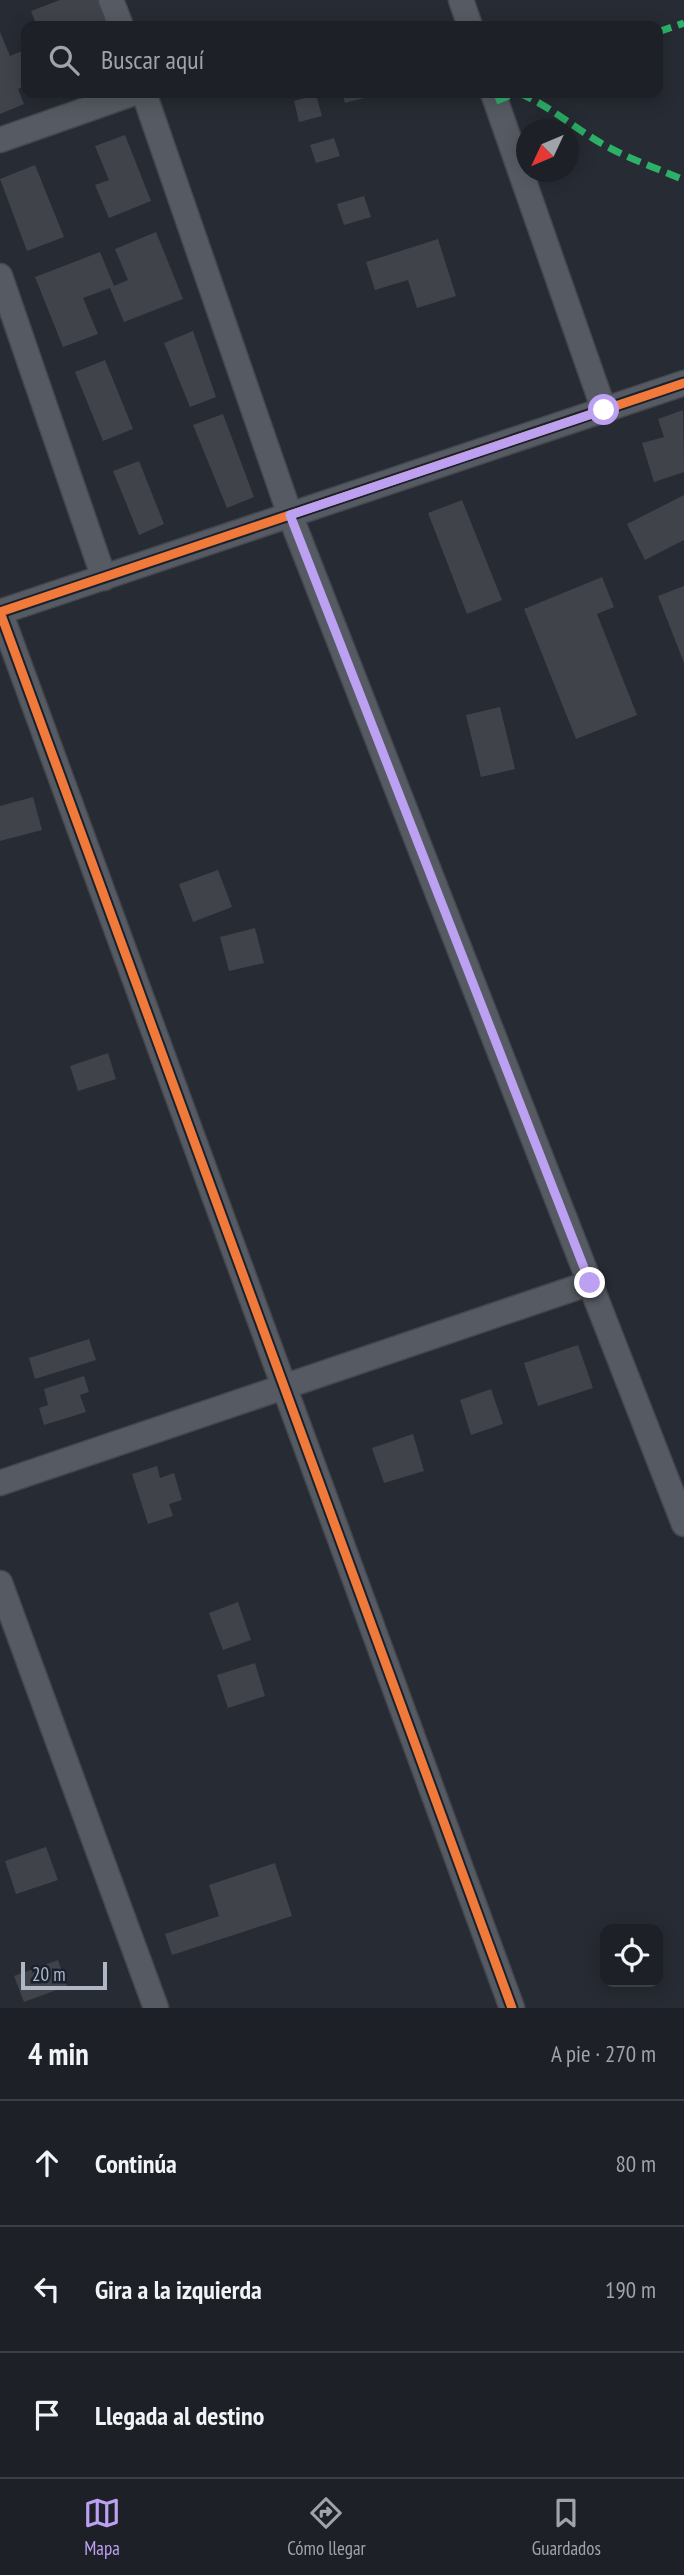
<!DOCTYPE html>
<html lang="es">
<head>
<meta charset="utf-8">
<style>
  body { margin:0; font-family:"PT Sans Narrow",sans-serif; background:#25282e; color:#f1f3f6 }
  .controls { position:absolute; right:21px; bottom:21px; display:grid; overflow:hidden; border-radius:14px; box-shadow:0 4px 18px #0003 }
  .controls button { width:63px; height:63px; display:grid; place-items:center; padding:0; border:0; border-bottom:2px solid #3b3e43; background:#1d2026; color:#f1f3f6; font:35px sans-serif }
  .compass { position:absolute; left:516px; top:119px; width:63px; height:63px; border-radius:50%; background:#1d2026; box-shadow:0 4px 18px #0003; rotate:226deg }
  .scale { position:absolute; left:21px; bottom:18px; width:86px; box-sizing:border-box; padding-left:7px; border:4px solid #afb6c6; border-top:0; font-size:19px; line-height:24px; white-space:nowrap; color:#afb6c6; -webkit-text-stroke:5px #1a212e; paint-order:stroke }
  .stop { position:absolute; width:21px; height:21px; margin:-16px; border:5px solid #bca0f2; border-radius:50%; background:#fff }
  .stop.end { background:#bca0f2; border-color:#fff; box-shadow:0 2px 7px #0008 }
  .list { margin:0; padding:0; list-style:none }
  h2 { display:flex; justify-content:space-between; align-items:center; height:91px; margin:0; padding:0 28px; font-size:30px }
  h2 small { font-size:23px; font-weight:400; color:#a0a3a7 }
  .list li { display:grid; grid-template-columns:46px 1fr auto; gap:21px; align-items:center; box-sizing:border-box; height:126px; padding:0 28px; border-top:2px solid #3b3e43 }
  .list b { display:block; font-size:26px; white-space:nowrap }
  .list em { font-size:23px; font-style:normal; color:#a0a3a7 }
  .icon { flex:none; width:38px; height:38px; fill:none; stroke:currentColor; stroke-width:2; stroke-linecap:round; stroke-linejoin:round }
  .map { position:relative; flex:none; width:684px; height:2008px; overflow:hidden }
  .search { position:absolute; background:#1d2026; box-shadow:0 4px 18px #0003; left:21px; right:21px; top:21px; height:77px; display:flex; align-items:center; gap:18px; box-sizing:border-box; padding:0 24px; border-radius:14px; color:#a0a3a7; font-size:26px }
  .sheet { height:469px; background:#1d2026 }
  nav { display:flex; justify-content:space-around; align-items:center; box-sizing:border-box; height:98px; border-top:2px solid #3b3e43; background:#1d2026; font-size:19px; color:#a0a3a7 }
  nav a { display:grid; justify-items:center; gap:4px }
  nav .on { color:#bca0f2 }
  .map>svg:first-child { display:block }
  .building { fill:#40434a }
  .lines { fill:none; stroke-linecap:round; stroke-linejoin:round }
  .street-casing { stroke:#44474e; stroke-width:27 }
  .street { stroke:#565a62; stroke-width:24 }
  .quiet { stroke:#2db169; stroke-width:7; stroke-dasharray:14 7; stroke-linecap:butt }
  .cycleway-casing { stroke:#1a212e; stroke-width:13 }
  .cycleway { stroke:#f17a3a; stroke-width:9 }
  .route { stroke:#bca0f2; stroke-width:9 }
</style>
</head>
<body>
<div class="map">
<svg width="684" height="2008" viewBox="0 0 684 2008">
  <rect width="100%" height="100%" fill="#272b33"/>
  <path class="building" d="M60,0h42l8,26h-73l-6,-15z
    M0,32l10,24 12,-5 4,10v25l-8,3 6,15 -24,10z
    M342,93h38v1l-35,9z
    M316,95l6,21 -23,6 -5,-21z
    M125,135l26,66 -42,17 -14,-33 14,-5 -14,-34z
    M334,138l6,18 -24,7 -6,-18z
    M35,165l29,72 -37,14 -27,-72z
    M364,196l7,21 -27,8 -7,-21z
    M156,232l27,67 -59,23 -14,-34 -27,10 15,36 -35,13 -28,-70 65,-25 14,34 14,-6 -13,-31z
    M438,239l18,57 -39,12 -9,-28 -33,10 -9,-28z
    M193,331l23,66 -26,10 -26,-64z
    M105,360l28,69 -30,12 -28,-69z
    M683,410l1,62 -30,10 -12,-39 22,-6 -6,-18z
    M223,414l31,83 -27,11 -34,-83z
    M139,461l25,63 -25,11 -26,-64z
    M684,495v45l-39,20 -18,-36z
    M462,500l40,100 -35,14 -39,-101z
    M602,577l12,30 -17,7 40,101 -61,24 -52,-130z
    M684,586v77l-26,-67z
    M500,707l15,62 -34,8 -15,-62z
    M33,797l9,33 -42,11v-35z
    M218,870l14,37 -39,15 -14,-38z
    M255,928l9,35 -35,8 -9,-34z
    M108,1053l8,26 -38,12 -8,-25z
    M89,1339l7,21 -61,19 -6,-21z
    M578,1345l15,43 -55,18 -14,-43z
    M84,1376l5,16 -9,3 6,17 -42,13 -5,-17 9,-3 -4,-16z
    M491,1389l12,35 -32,11 -11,-35z
    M413,1434l11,37 -40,12 -12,-35z
    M157,1466l3,12 14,-5 8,27 -13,4 4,12 -25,8 -16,-50z
    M238,1602l13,38 -28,10 -14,-37z
    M255,1663l10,33 -37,12 -11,-33z
    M46,1847l12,33 -42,14 -11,-33z
    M275,1863l17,53 -120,39 -7,-21 54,-18 -10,-31z
    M58,1960l9,26 -43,16 -10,-26z"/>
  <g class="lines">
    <defs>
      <path id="street" d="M111,0l10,26
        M461,0l9,26
        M144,93l146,422 394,1009
        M493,93l111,317
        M0,140l134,-47
        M0,276l104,302
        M0,1483l590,-200
        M0,1583l156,425
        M512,2008l-512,-1396 684,-229"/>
    </defs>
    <use href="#street" class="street-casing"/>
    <use href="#street" class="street"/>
    <path class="quiet" d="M658,32l26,-9
      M519,93c33,14 57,37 89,54 24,13 51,22 76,33
      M496,101l20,-8"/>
    <defs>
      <path id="cycleway" d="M512,2008l-512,-1396 684,-229"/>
    </defs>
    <use href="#cycleway" class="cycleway-casing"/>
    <use href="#cycleway" class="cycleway"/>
  </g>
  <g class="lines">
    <path class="route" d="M590,1283l-300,-768 314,-105"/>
  </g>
</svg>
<div class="controls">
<button><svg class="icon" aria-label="locate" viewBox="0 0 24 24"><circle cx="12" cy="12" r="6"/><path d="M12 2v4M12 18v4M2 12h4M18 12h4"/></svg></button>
</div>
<svg class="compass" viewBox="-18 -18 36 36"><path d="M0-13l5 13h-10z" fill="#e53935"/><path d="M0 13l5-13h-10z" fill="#a0a3a7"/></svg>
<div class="scale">20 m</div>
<div class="stop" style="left:604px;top:410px"></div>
<div class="stop end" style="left:590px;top:1283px"></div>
<div class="search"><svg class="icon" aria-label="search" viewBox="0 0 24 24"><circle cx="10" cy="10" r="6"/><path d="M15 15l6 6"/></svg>Buscar aquí</div>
</div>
<section class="sheet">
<h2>4 min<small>A pie · 270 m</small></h2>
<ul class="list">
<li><svg class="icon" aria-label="ahead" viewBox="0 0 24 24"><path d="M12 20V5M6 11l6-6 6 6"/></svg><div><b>Continúa</b></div><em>80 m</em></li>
<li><svg class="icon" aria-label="left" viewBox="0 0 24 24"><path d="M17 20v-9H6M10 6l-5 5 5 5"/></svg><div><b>Gira a la izquierda</b></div><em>190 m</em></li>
<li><svg class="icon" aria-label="arrive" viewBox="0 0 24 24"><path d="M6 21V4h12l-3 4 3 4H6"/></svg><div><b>Llegada al destino</b></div></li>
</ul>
</section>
<nav>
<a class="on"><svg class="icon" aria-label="map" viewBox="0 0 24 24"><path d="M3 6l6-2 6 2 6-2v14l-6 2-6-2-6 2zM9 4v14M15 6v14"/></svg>Mapa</a>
<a><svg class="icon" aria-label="directions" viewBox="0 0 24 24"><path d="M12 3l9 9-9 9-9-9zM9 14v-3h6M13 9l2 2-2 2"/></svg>Cómo llegar</a>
<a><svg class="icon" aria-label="saved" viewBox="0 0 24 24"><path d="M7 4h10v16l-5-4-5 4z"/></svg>Guardados</a>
</nav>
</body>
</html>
